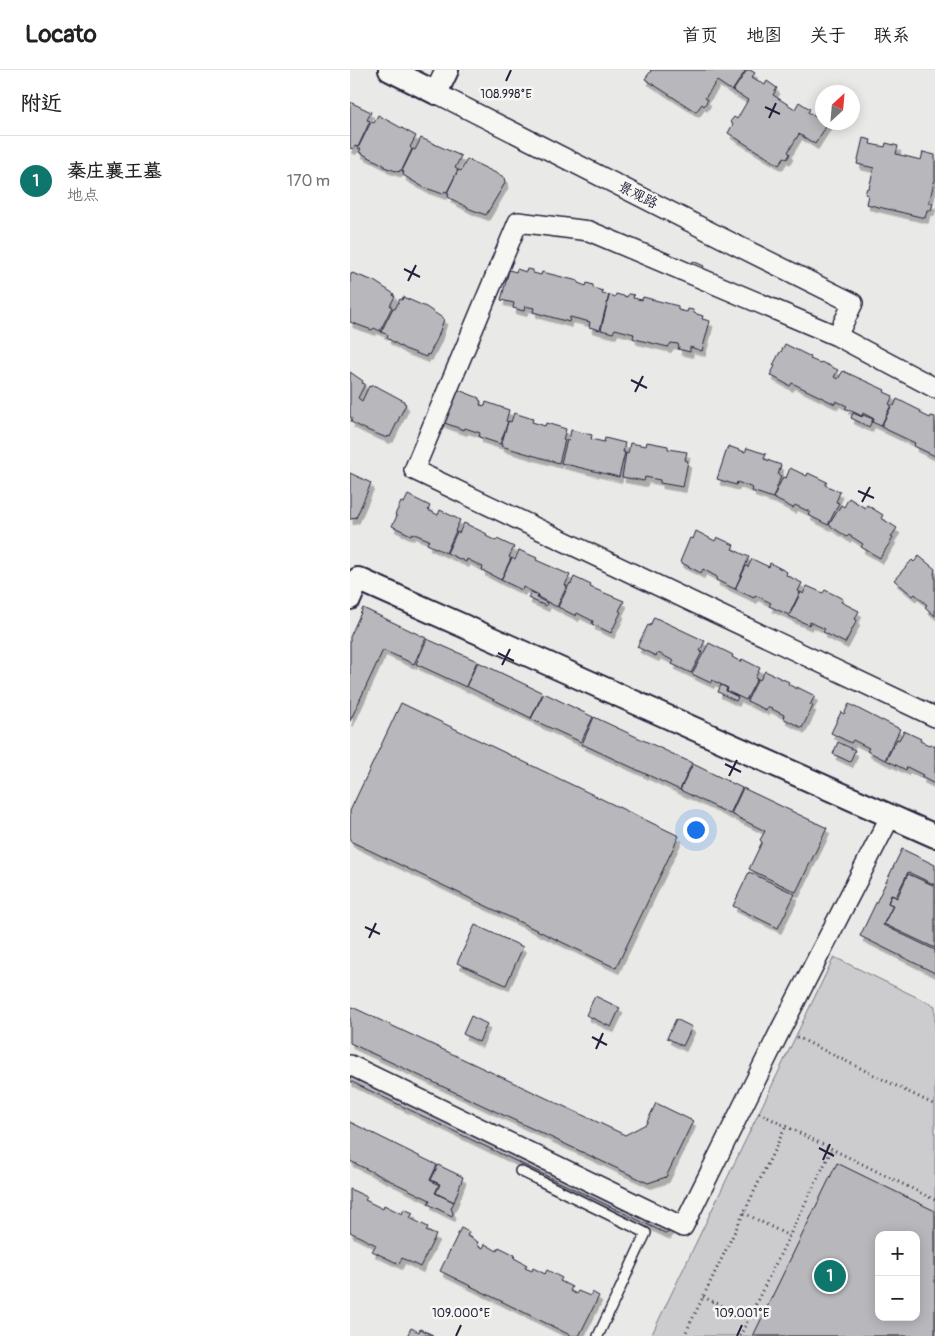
<!DOCTYPE html>
<html lang="zh">
<head>
<meta charset="utf-8">
<style>
  body { margin:0; font-family:Pangolin,"LXGW WenKai TC",sans-serif; background:#f2f2f2; color:#222 }
  .controls { position:absolute; right:15px; bottom:15px; display:grid; overflow:hidden; border-radius:10px; box-shadow:0 2px 12px #0003 }
  .controls button { width:45px; height:45px; display:grid; place-items:center; padding:0; border:0; border-bottom:1px solid #e0e0e0; background:#fff; color:#222; font:25px sans-serif }
  .compass { position:absolute; left:465px; top:15px; width:45px; height:45px; border-radius:50%; background:#fff; box-shadow:0 2px 12px #0003; rotate:26deg }
  .you { position:absolute; left:345px; top:759px; width:18px; height:18px; margin:-12px; border:4px solid #fff; border-radius:50%; background:#1a73e8; box-shadow:0 0 0 8px #1a73e833 }
  .badge { display:grid; place-items:center; width:32px; height:32px; border-radius:50%; background:#0f766e; color:#fff; font-size:16px; font-weight:700 }
  .pin { position:absolute; translate:-50% -50%; border:2px solid #fff; box-shadow:0 1px 5px #0006 }
  .list { margin:0; padding:0; list-style:none }
  h2 { display:flex; justify-content:space-between; align-items:center; height:65px; margin:0; padding:0 20px; font-size:21px }
  h2 small { font-size:16px; font-weight:400; color:#767676 }
  .list li { display:grid; grid-template-columns:32px 1fr auto; gap:15px; align-items:center; box-sizing:border-box; height:90px; padding:0 20px; border-top:1px solid #e0e0e0 }
  .list b { display:block; font-size:19px; white-space:nowrap }
  .list p { margin:0; font-size:16px; white-space:nowrap; color:#767676 }
  .list em { font-size:16px; font-style:normal; color:#767676 }
  .map { position:relative; flex:none; width:585px; height:1266px; overflow:hidden }
  header { display:flex; align-items:center; gap:30px; box-sizing:border-box; height:70px; padding:0 25px; background:#fff; border-bottom:1px solid #e0e0e0 }
  header strong { font-size:24px }
  nav { display:flex; gap:28px; margin-inline-start:auto; font-size:18px }
  main { display:flex }
  aside { flex:1; background:#fff }
  .map>svg:first-child { display:block }
  .green { fill:#ccccce; stroke:#777784; fill-rule:evenodd }
  .building { fill:#b8b8bc; stroke:#22223b; fill-rule:evenodd; filter:url(#shadow) }
  .lines { fill:none; stroke-linecap:round; stroke-linejoin:round }
  .service-casing { stroke:#22223b; stroke-width:12 }
  .minor-casing { stroke:#22223b; stroke-width:22 }
  .tertiary-casing { stroke:#22223b; stroke-width:26 }
  .path { stroke:#22223b; stroke-width:3; stroke-dasharray:1 4; stroke-linecap:butt }
  .service { stroke:#f6f6f2; stroke-width:9 }
  .minor { stroke:#f6f6f2; stroke-width:19 }
  .tertiary { stroke:#f6f6f2; stroke-width:22 }
  .ticks { fill:none; stroke:#22223b; stroke-width:2 }
  .labels { text-anchor:middle; dominant-baseline:central; stroke-width:5; stroke-linejoin:round; paint-order:stroke }
  .street-label { font-size:14px; fill:#22223b; stroke:#f6f6f2 }
  .ticks-label { font-size:12px; text-anchor:middle; fill:#22223b; stroke:#f6f6f2; stroke-width:5; stroke-linejoin:round; paint-order:stroke }
</style>
</head>
<body>
<header>
<strong>Locato</strong>
<nav><a>首页</a><a>地图</a><a>关于</a><a>联系</a></nav>
</header>
<main>
<aside>
<h2>附近<small></small></h2>
<ul class="list">
<li><span class="badge">1</span><div><b>秦庄襄王墓</b><p>地点</p></div><em>170 m</em></li>
</ul>
</aside>
<div class="map">
<svg width="585" height="1266" viewBox="0 0 585 1266">
  <defs>
    <filter id="shadow"><feDropShadow dx="3" dy="5.5" stdDeviation="0" flood-color="#0004"/></filter>
  </defs>
  <rect width="100%" height="100%" fill="#e9e9e7"/>
  <filter id="ink" filterUnits="userSpaceOnUse"><feTurbulence type="fractalNoise" baseFrequency=".02" numOctaves="2"/><feDisplacementMap in="SourceGraphic" scale="10" xChannelSelector="R" yChannelSelector="G"/><feConvolveMatrix kernelMatrix="1 2 1 2 8 2 1 2 1" color-interpolation-filters="sRGB"/></filter>
  <g filter="url(#ink)">
    <path class="green" d="M484,887l101,49v330h-284zM529,1165h37v82h-37z"/>
    <path class="building" d="M300,0h96l-14,21 -15,-10 -12,17 3,2 -4,6 -2,-2 -6,8 -51,-33 6,-8z
      M397,0h3l5,3 -3,4 13,8 2,-4 10,7 -4,7 22,14 4,-7 11,7 -2,3 12,8 2,-2v4h7l-14,22 -16,-10 -11,18 2,2 -3,5 -3,-2 -5,8 -51,-32 5,-9 -3,-2 4,-5 3,2 11,-19 -15,-9z
      M0,32l21,10 -4,8 3,1 -12,26 -3,-1 -2,3 -3,-1z
      M28,45l38,21 -6,11 2,2 -10,21h-2l-1,2 -15,-5v-2l-25,-13 2,-3 -3,-1 13,-26 3,1z
      M71,68l40,18 -6,12 3,2 -11,22 -2,-1 -2,3 -20,-7 -20,-12 1,-3 -2,-1 11,-22 2,1z
      M513,68l8,2 -1,4 15,3 1,-4 12,3 -2,8 25,6 2,-8 12,3v27h-1l-5,21h4l-2,7h-4l-2,8 -59,-14 2,-9 -3,-1 2,-6h2l5,-20 -17,-4z
      M117,89l37,18 1,6 -19,32 -16,-6 -22,-12 1,-4h-2l11,-23 3,1z
      M343,191l11,5 -3,8 -11,-4z
      M167,199l9,3 1,-3 6,1v3l8,2 1,-3 36,9v2l8,3 1,-3 6,2v3l10,3 -1,3 7,1 -9,35 -11,-3 1,-5 -20,-5 -1,5 -36,-10 1,-4 -9,-2 -1,5 -11,-3 1,-5 -13,-3 8,-30 7,2z
      M2,203l22,8 20,13 -1,2h2l-5,10 2,1 -12,24 -6,-3 -2,2 -22,-8v-47h1z
      M266,224l11,3 1,-3h1l5,1 -1,3 9,2 1,-3 35,9v4l9,2 1,-3 5,1 1,3 9,3 -1,3 8,2 -8,30 -12,-4v5l-12,-3 1,-2 -1,-3 -7,-1 -3,4 -33,-8 -2,-1 1,-4 -19,-5 -2,4 -12,-3 8,-34 2,-1 4,2z
      M53,227l23,10 18,12 -6,18 -9,18 -2,-1 -1,3 -21,-8 -18,-11 1,-3 -7,-3 12,-24 2,1 5,-10 2,1z
      M435,274l26,13 -1,2 10,4 1,-1 17,8 -4,7 4,2 5,-8 42,19 -1,2 9,4 -4,8 2,1 -10,21 -9,-4 2,-3 -11,-6 -1,3 -17,-8 2,-2 -11,-5 -1,3 -43,-21 -2,3 -20,-11 5,-9 -2,-1 7,-13h1z
      M0,302l13,9 -1,2 3,1 -7,14 4,3 7,-15 2,1 1,-2 6,2 26,14v2l2,1 -16,33 -2,-1 -1,2 -20,-8 -16,-8 1,-4 -2,-1z
      M106,319l23,9v2l2,1 -1,4 5,1 1,-4 23,8 -3,11 2,1 -8,22 -21,-7 1,-4 -15,-5 -1,2 -22,-8z
      M547,329l24,12 -1,2 10,5 1,-2 4,1v39l-21,-10 1,-3 -34,-16 11,-22 2,1z
      M164,343l19,6 -1,3 13,4 1,-3 20,6 -3,11h2l-6,23 -58,-17 7,-25 3,1z
      M503,343l9,4 1,-2 10,4 -4,8 -18,-9z
      M221,360l21,5 -1,4 13,3 1,-4 20,5 -2,9h2l-6,25 -58,-14 6,-23 2,1z
      M297,372l21,4v3l19,3 -2,8 3,1 -5,26 -23,-4v-3l-15,-3 -1,4 -22,-4 4,-24 2,1 2,-11 16,3z
      M378,376l17,6 2,-4 19,6 -2,5 17,6 -3,10 3,1 -8,22 -21,-7 1,-3 -16,-6 -1,3 -19,-6z
      M440,398l17,8 1,-3 19,9 -2,3 15,7 -4,10 3,1 -11,22 -20,-10 2,-3 -15,-7 -2,3 -20,-10 10,-21 3,1z
      M0,403l21,10 -15,35 -2,-1 -2,2h-2z
      M58,425l22,11 -2,4 10,5 2,-5 20,10 -5,11h1l-10,22 -19,-9 2,-4 -17,-7 -1,2 -19,-9 5,-10 -2,-1 6,-13 3,1z
      M499,428l16,10 2,-3 16,10 -2,3 16,10 -6,9 2,1 -13,20 -19,-11 2,-3 -14,-9 -2,2 -18,-12 12,-20 3,2z
      M114,453l23,11 -1,2 10,5 1,-2 17,8 -5,10 2,1 -10,22 -19,-10 1,-3 -16,-8 -1,3 -19,-9 10,-21 2,1z
      M346,461l19,10 2,-4 17,8 -2,4 17,8 -14,32 -19,-9 1,-3 -14,-8 -2,4 -21,-11 10,-24 3,1z
      M169,480l18,8 -1,2 34,15 -5,10 2,1 -10,21 -19,-10 1,-2 -16,-8 -1,3 -21,-10 11,-22 3,2z
      M569,486l16,13 -1,5 1,2v40l-10,-9 2,-2 -12,-11 -2,2 -19,-16 18,-20 2,2z
      M402,489l17,8 1,-4 17,9 -1,3 16,8 -4,8 2,1 -11,23 -20,-9 2,-3 -16,-8 -1,3 -19,-9 11,-23 2,1z
      M224,507l17,8 -1,2 34,14 -5,10 2,1 -10,21 -19,-9 1,-3 -16,-8 -1,3 -18,-9 12,-24 1,1z
      M457,516l16,7 2,-3 18,9 -2,3 18,9 -4,8 2,1 -12,23 -22,-11 2,-3 -15,-7 -1,3 -20,-9 12,-24 2,2z
      M181,522l7,3 -1,3 10,5 -1,3 -18,-8z
      M13,538l63,30 -12,26 -31,-14 -33,71v-84z
      M304,547l51,24 -5,10 2,1 -11,21 -19,-9 2,-3 -16,-8 -2,3 -19,-9 11,-22 2,1z
      M77,569l50,22 -11,26 -50,-23z
      M359,573l24,12 -1,2 9,5 1,-3 18,9 -5,10 2,1 -11,21 -19,-9 1,-3 -16,-8 -1,3 -19,-9z
      M128,592l65,31 -12,25 -65,-32z
      M415,601l24,11 -1,2 9,5v-2l18,9 -5,9 3,1 -11,22 -19,-10 1,-3 -16,-8 -2,3 -19,-9 11,-22 2,1z
      M371,615l6,3 -1,3 12,6 -2,4 -18,-9z
      M194,623l49,24 -12,25 -50,-23z
      M51,633l278,133 -63,132 -266,-127v-30z
      M499,634l33,17v-1l18,9 -15,31 -18,-9 2,-3 -16,-8 -2,3 -20,-10 10,-21 3,2z
      M244,647l98,46 -12,27 -98,-46z
      M554,661l17,8 -1,2 9,4 1,-1 5,2v38l-14,-7 2,-2 -16,-8 -1,3 -20,-10 11,-21 2,1z
      M488,672l17,8 -5,12 -17,-8z
      M343,694l49,24 -12,26 -50,-24z
      M393,718l84,40 -31,64 -47,-23 13,-27 -2,-2 5,-9 -34,-17z
      M552,779l33,16v20l-27,-13 -12,25 -5,-2 -3,8 5,3 -10,19 52,25v23l-75,-37z
      M399,802l46,22 -17,34 -45,-22z
      M558,804l27,12v62l-51,-24 9,-19 -5,-2 4,-8 5,3z
      M125,855l48,22 -17,38 -49,-22z
      M245,926l25,12 -9,19 -25,-12z
      M0,936l275,129 21,-11 10,-21 37,18 -27,56 -18,6 -298,-140z
      M121,946l16,8 -8,18 -16,-8z
      M326,949l16,8 -9,19 -16,-8z
      M0,1000l322,156 -4,7h-3l-315,-152z
      M0,1052l87,43 -7,15 9,5 -4,8 19,9 -3,6 2,5 -1,3 -24,-12 2,-4 -80,-39z
      M487,1093l98,48v125h-182zM529,1165h37v82h-37z
      M88,1095l25,12 -9,25 -18,-9 4,-9 -9,-4z
      M0,1119l17,8 -2,3 18,9 1,-4 18,9 2,-5 9,4 -3,5 18,9 -2,4 10,4 -16,32 -18,-9 -3,6 -27,-13 4,-6 -26,-13z
      M111,1158l8,4 -2,4 11,6 -1,3 6,3 2,-4 12,7 2,-4 16,8 -1,3 13,7 -2,3 7,3 1,-3 12,6 2,-4 15,8 -2,3 12,6 -2,4 6,3 2,-3 12,5 2,-4 7,4 -20,40h-7l-132,-65z
      M61,1258l8,4 1,-3 13,6 -26,1z"/>
    <g class="lines">
      <defs>
        <path id="service" d="M170,1101l126,62 -48,103"/>
        <path id="minor" d="M86,23l304,154 113,56 -16,33
          M585,318l-98,-52 -248,-105 -71,-9 -104,248 521,247
          M0,995l333,162 98,-198 109,-212"/>
        <path id="tertiary" d="M40,0l46,23 11,-23
          M0,528l8,-19 577,257"/>
      </defs>
      <use href="#service" class="service-casing"/>
      <use href="#minor" class="minor-casing"/>
      <use href="#tertiary" class="tertiary-casing"/>
      <path class="path" d="M447,967l138,68
        M409,1043l176,87
        M394,1143l45,23
        M353,1227l46,21
        M334,1266l102,-210
        M390,1266l92,-187"/>
      <use href="#service" class="service"/>
      <use href="#minor" class="minor"/>
      <use href="#tertiary" class="tertiary"/>
    </g>
  </g>
  <path class="ticks" d="M156,11l5,-11M415,37l15,7M419,48l7,-15M54,199l16,8M58,211l8,-16M281,310l16,8M285,322l8,-16M508,421l16,7M512,432l8,-15M148,583l16,8M152,595l8,-16M375,694l16,8M379,706l8,-16M15,857l15,7M19,868l7,-15M242,967l15,8M246,979l7,-16M469,1078l15,8M473,1090l7,-16M106,1266l5,-11M387,1266l5,-11"/>
  <g class="labels">
    <g class="street-label">
      <text transform="translate(288 125) rotate(27)">景观路</text>
    </g>
  </g>
  <g class="ticks-label">
    <text x="156" y="28">108.998°E</text>
    <text x="111" y="1247">109.000°E</text>
    <text x="392" y="1247">109.001°E</text>
  </g>
</svg>
<div class="controls">
<button>+</button>
<button>−</button>
</div>
<svg class="compass" viewBox="-18 -18 36 36"><path d="M0-13l5 13h-10z" fill="#e53935"/><path d="M0 13l5-13h-10z" fill="#767676"/></svg>
<div class="you"></div>
<div class="pin badge" style="left:480px;top:1206px">1</div>
</div>
</main>
</body>
</html>
